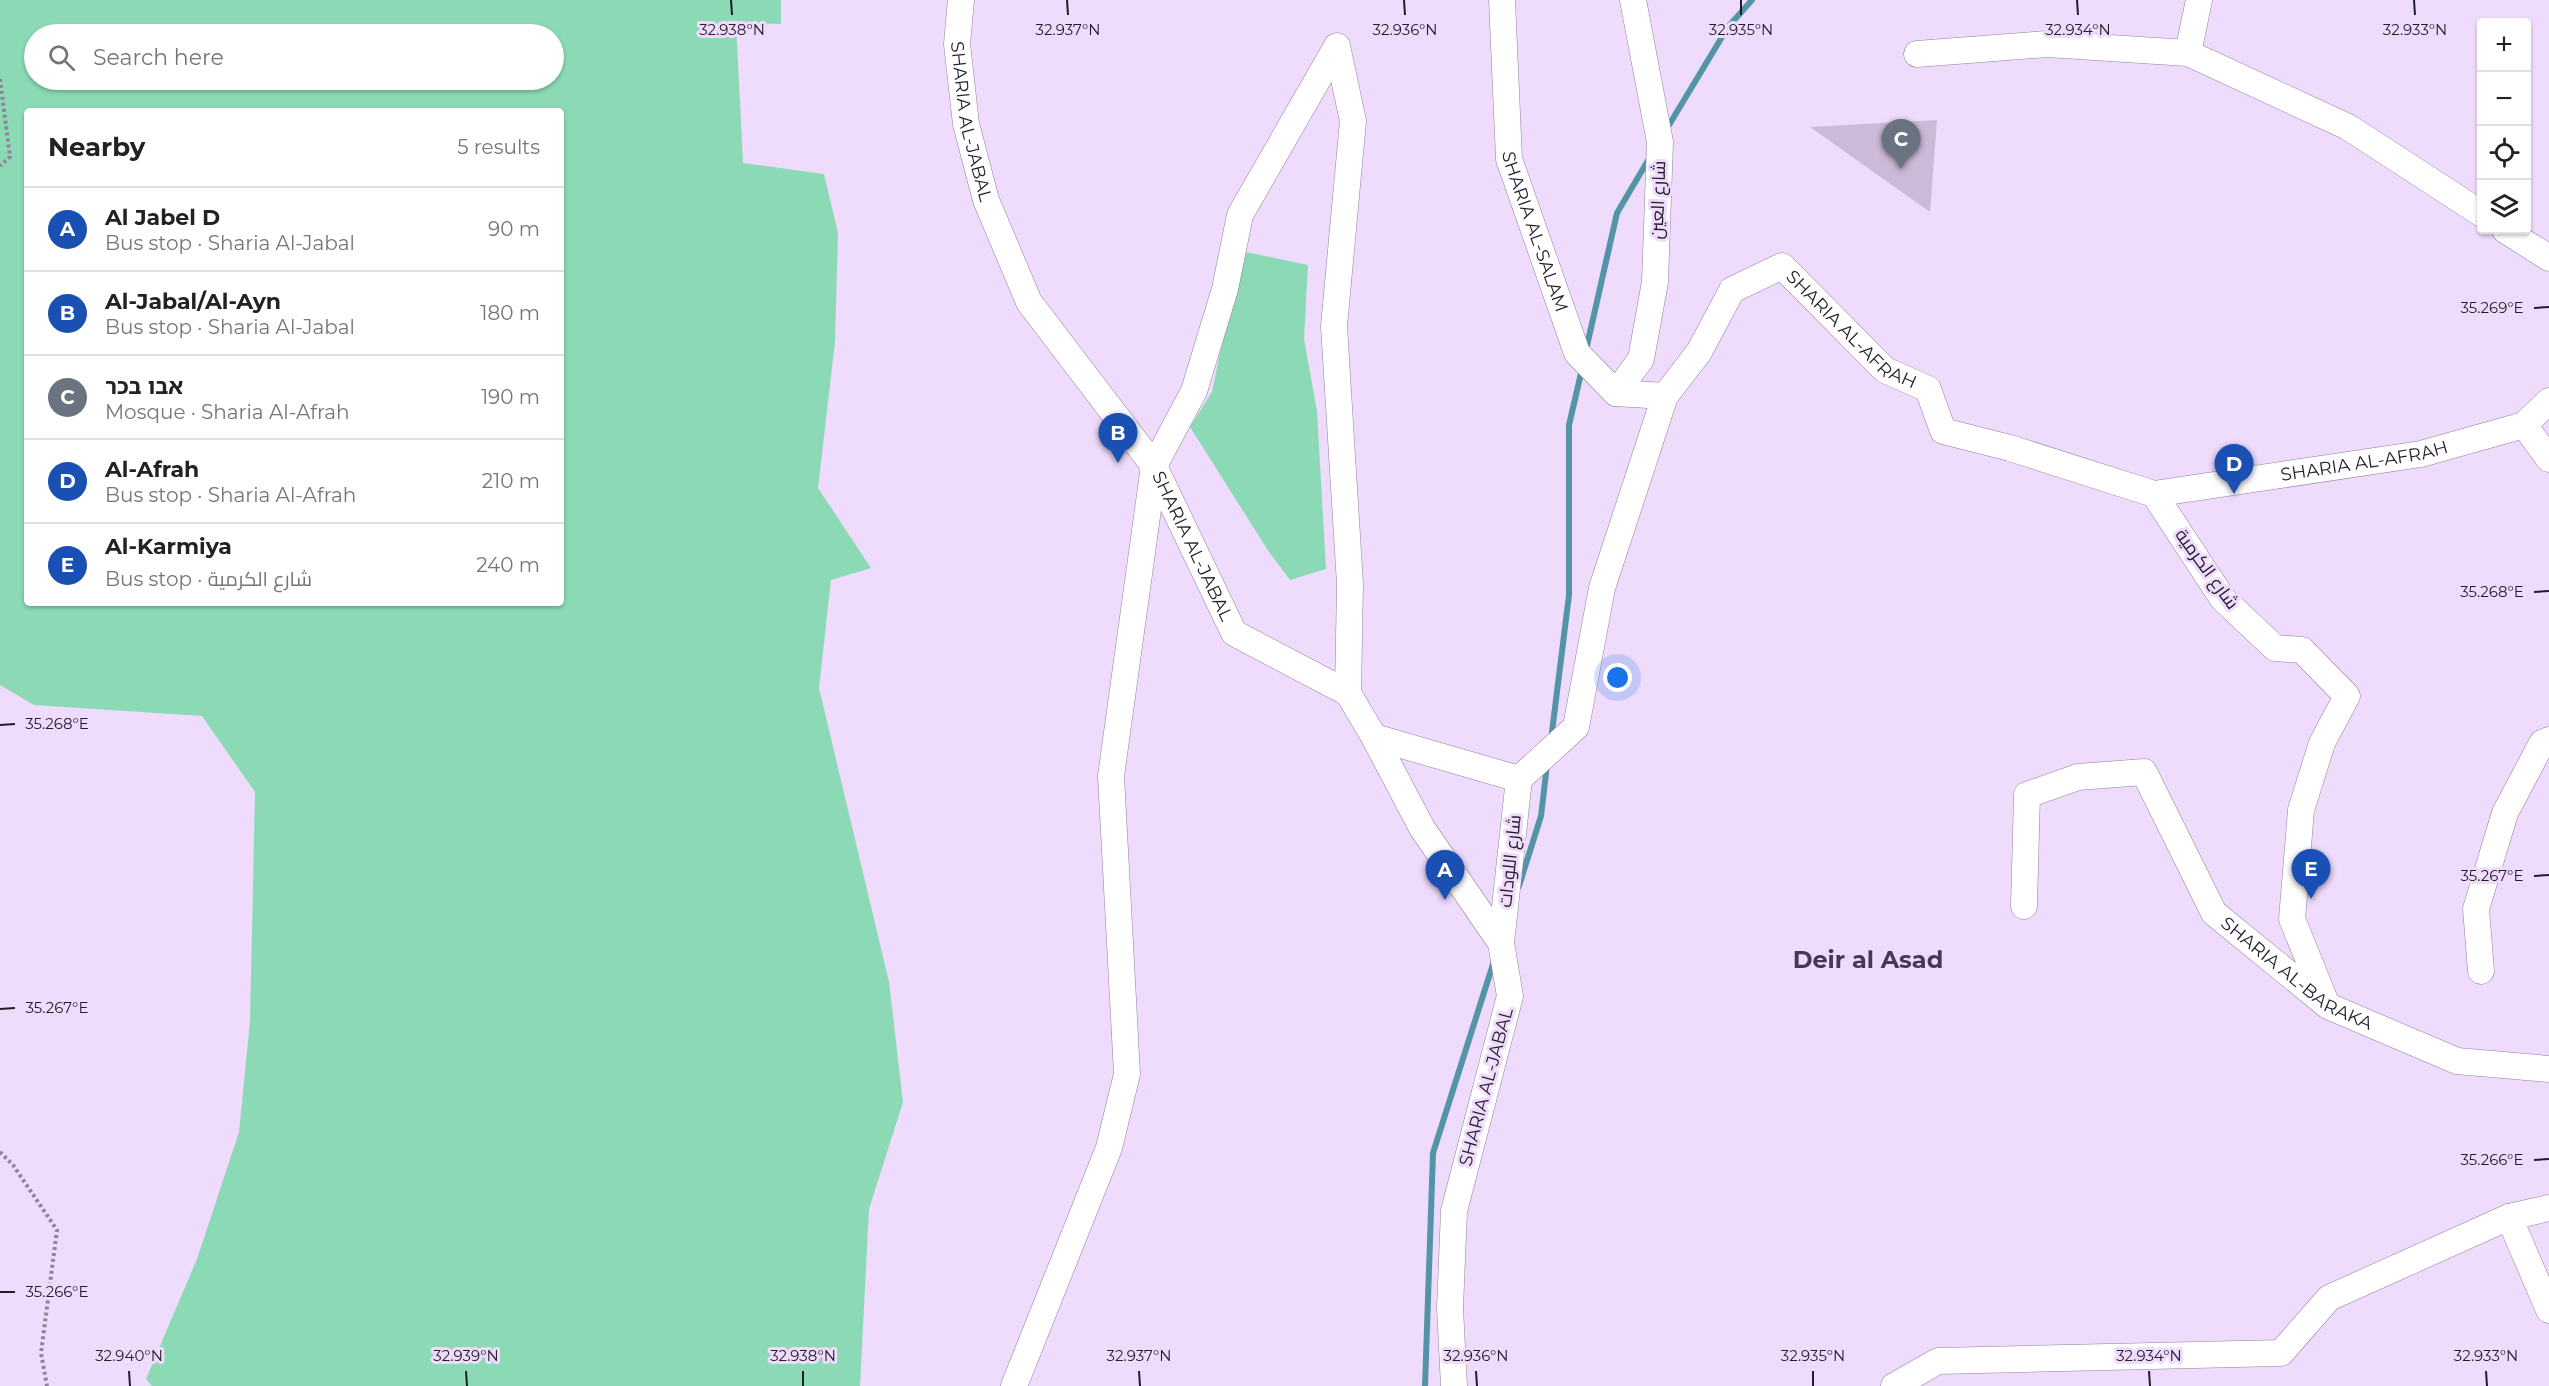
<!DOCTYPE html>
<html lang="en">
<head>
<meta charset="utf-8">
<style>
  body { margin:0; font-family:Montserrat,Cairo,"Noto Sans Hebrew",sans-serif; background:#f2f2f2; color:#222 }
  .controls { position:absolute; right:18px; top:18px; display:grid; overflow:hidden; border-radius:6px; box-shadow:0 2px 4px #0004 }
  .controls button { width:54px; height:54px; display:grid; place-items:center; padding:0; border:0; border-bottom:2px solid #e0e0e0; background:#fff; color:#222; font:30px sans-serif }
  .you { position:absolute; left:1618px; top:678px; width:21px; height:21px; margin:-15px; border:4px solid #fff; border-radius:50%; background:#1a73e8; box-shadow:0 0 0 9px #1a73e833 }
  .badge { display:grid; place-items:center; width:39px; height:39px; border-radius:50%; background:#816b04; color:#fff; font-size:20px; font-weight:700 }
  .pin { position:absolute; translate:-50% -50px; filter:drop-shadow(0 2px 3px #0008) }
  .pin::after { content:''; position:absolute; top:32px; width:21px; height:18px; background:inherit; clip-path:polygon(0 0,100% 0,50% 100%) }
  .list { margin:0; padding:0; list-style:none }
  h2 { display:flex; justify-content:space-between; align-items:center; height:78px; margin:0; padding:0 24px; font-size:26px }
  h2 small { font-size:20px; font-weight:400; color:#767676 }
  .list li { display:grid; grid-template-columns:39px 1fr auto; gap:18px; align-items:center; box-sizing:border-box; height:84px; padding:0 24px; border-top:2px solid #e0e0e0 }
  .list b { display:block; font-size:22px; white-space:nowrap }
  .list p { margin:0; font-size:20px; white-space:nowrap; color:#767676 }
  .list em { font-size:20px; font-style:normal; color:#767676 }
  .icon { flex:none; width:33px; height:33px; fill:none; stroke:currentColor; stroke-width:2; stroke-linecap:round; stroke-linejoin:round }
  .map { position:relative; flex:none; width:2549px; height:1386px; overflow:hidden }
  .search { position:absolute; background:#fff; box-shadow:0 2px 4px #0004; left:24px; top:24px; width:540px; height:66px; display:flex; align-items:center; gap:15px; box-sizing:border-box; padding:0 21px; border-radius:33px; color:#767676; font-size:22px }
  .panel { position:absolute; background:#fff; box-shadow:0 2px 4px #0004; left:24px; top:108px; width:540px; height:498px; border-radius:6px }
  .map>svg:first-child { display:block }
  .green { fill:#8bdab5; fill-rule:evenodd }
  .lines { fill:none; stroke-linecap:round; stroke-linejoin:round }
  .stream { stroke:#5494a7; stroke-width:6 }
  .building { fill:#cdbad9 }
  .minor-casing { stroke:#92809d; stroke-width:27 }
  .path { stroke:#91839a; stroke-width:4; stroke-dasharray:3 3; stroke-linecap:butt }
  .minor { stroke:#fff; stroke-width:26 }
  .ticks { fill:none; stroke:#241c28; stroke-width:2 }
  .labels { text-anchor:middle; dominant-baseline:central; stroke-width:6; stroke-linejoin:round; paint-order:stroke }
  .street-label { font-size:18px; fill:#241c28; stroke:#efdbfc }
  .district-label { font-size:24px; font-weight:bold; fill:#483852; stroke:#efdbfc }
  .ticks-label { font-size:15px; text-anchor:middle; fill:#241c28; stroke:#efdbfc; stroke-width:6; stroke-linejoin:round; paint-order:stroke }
</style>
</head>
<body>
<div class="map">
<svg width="2549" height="1386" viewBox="0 0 2549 1386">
  <rect width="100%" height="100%" fill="#efdbfc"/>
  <path class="green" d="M0,0h781v24l-45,-1 7,140 81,11 14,59 -3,109 -17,146 53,80 -40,12 -12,108 70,294 14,120 -34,107 -9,177h-708l-6,-7 51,-120 42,-127 11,-111 5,-229 -53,-76 -168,-11 -34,-20zM554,34v46h-520v-46zM27,111h534v492h-534z
    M1241,251l67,14 -4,74 13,72 9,158 -36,11 -21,-28 -79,-125 22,-35z"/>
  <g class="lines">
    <path class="stream" d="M1666,130l62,-103 24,-27
      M1586,350l31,-137 33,-56
      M1551,740l18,-145v-170l13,-56
      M1519,886l22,-70 6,-51
      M1425,1386l8,-233 61,-192"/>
  </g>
  <path class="building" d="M1937,120l-7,92 -120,-85z"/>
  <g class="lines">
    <defs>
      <g id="minor">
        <path id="s1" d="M961,0l-4,44 9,80 20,76 43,102 125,164 80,167 114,60 26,44 48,91 79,115 9,53 -56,215 -4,97 4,78"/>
        <path id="s2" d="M1502,0l7,159 68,194 39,40 49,3"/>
        <path d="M2188,53l11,-53"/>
        <path d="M1917,54l130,-10 141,9 160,74 134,87"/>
        <path d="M2505,230l44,28"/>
        <path d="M1616,393l25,-34 14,-77 5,-140 -27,-142"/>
        <path d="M2524,425l25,34"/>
        <path d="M2154,494l69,105 52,49 27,2 45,46 -25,47 -21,67 -9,109 34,84"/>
        <path id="s3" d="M1374,737l145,42 57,-52 26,-139 63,-192 34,-44 33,-62 50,-24 103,104 43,19 15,42 67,17 144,46 267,-40 103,-29 25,-24"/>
        <path id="s4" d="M2024,906l3,-111 51,-18 66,-5 70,141 114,93 129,55 92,8"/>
        <path d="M1501,943l18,-164"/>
        <path d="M2481,971l-5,-62 29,-96 37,-70 7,-3"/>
        <path d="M2509,1217l40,93"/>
        <path d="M1014,1386l95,-238 18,-74 -16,-298 43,-310 40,-75 31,-102 15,-74 97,-169 16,75 -19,205 16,258 -2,109"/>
        <path d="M1894,1386l44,-25 343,-8 48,-55 180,-81 40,-9"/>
      </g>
    </defs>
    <use href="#minor" class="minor-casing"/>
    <path class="path" d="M0,79l10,78 -10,9
      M0,1152l13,13 44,65 -16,123 6,33"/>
    <use href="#minor" class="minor"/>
  </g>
  <path class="ticks" d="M731,0l1,15M1067,0l1,15M1404,0l1,15M1741,0v15M2077,0l1,15M2414,0l1,15M2534,308l15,-1M2534,592l15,-1M0,725l15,-1M2534,876l15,-1M0,1009l15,-1M2534,1160l15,-1M0,1292h15M129,1371l1,15M466,1371l1,15M803,1371v15M1139,1371l1,15M1476,1371l1,15M1813,1371v15M2149,1371l1,15M2486,1371l1,15"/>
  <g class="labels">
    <g class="street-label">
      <text stroke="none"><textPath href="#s1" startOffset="123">SHARIA AL-JABAL</textPath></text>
      <text transform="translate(1658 200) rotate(-88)">شارع العين</text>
      <text stroke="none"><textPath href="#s2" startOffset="236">SHARIA AL-SALAM</textPath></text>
      <text stroke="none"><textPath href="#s3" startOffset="848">SHARIA AL-AFRAH</textPath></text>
      <text stroke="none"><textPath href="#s3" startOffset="1424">SHARIA AL-AFRAH</textPath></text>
      <text stroke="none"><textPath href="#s1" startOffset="609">SHARIA AL-JABAL</textPath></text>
      <text transform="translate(2207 569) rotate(54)">شارع الكرمية</text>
      <text transform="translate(1510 861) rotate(-84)">شارع اللودات</text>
      <text stroke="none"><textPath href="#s4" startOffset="492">SHARIA AL-BARAKA</textPath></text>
      <text transform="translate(1486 1087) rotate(-75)">SHARIA AL-JABAL</text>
    </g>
    <g class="district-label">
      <text x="1868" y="959">Deir al Asad</text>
    </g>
  </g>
  <g class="ticks-label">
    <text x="732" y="35">32.938°N</text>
    <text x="1068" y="35">32.937°N</text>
    <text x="1405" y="35">32.936°N</text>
    <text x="1741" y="35">32.935°N</text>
    <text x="2078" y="35">32.934°N</text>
    <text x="2415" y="35">32.933°N</text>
    <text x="2492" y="313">35.269°E</text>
    <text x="2492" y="597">35.268°E</text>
    <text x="57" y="729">35.268°E</text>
    <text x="2492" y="881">35.267°E</text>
    <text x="57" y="1013">35.267°E</text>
    <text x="2492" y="1165">35.266°E</text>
    <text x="57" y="1297">35.266°E</text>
    <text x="129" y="1361">32.940°N</text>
    <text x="466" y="1361">32.939°N</text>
    <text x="803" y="1361">32.938°N</text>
    <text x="1139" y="1361">32.937°N</text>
    <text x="1476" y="1361">32.936°N</text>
    <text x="1813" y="1361">32.935°N</text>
    <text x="2149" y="1361">32.934°N</text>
    <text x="2486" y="1361">32.933°N</text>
  </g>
</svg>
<div class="controls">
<button>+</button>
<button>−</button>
<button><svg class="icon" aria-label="locate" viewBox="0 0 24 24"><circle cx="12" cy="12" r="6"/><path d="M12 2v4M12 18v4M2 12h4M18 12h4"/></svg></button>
<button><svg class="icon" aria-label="layers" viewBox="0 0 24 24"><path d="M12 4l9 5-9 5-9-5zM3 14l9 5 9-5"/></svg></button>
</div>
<div class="you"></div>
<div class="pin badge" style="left:1445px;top:900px;background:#1a4fb4">A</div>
<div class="pin badge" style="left:1118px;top:463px;background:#1a4fb4">B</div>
<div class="pin badge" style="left:1901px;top:169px;background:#6b7280">C</div>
<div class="pin badge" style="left:2234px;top:494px;background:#1a4fb4">D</div>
<div class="pin badge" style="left:2311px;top:899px;background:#1a4fb4">E</div>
<div class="search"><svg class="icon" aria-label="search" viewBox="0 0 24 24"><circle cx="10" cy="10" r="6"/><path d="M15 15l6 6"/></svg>Search here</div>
<section class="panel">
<h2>Nearby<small>5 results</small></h2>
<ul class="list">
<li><span class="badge" style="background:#1a4fb4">A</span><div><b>Al Jabel D</b><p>Bus stop · Sharia Al-Jabal</p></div><em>90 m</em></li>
<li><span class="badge" style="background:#1a4fb4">B</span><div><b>Al-Jabal/Al-Ayn</b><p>Bus stop · Sharia Al-Jabal</p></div><em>180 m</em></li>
<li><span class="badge" style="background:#6b7280">C</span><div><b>אבו בכר</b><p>Mosque · Sharia Al-Afrah</p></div><em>190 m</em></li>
<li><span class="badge" style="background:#1a4fb4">D</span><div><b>Al-Afrah</b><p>Bus stop · Sharia Al-Afrah</p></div><em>210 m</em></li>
<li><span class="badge" style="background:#1a4fb4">E</span><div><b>Al-Karmiya</b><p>Bus stop · شارع الكرمية</p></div><em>240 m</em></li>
</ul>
</section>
</div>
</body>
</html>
